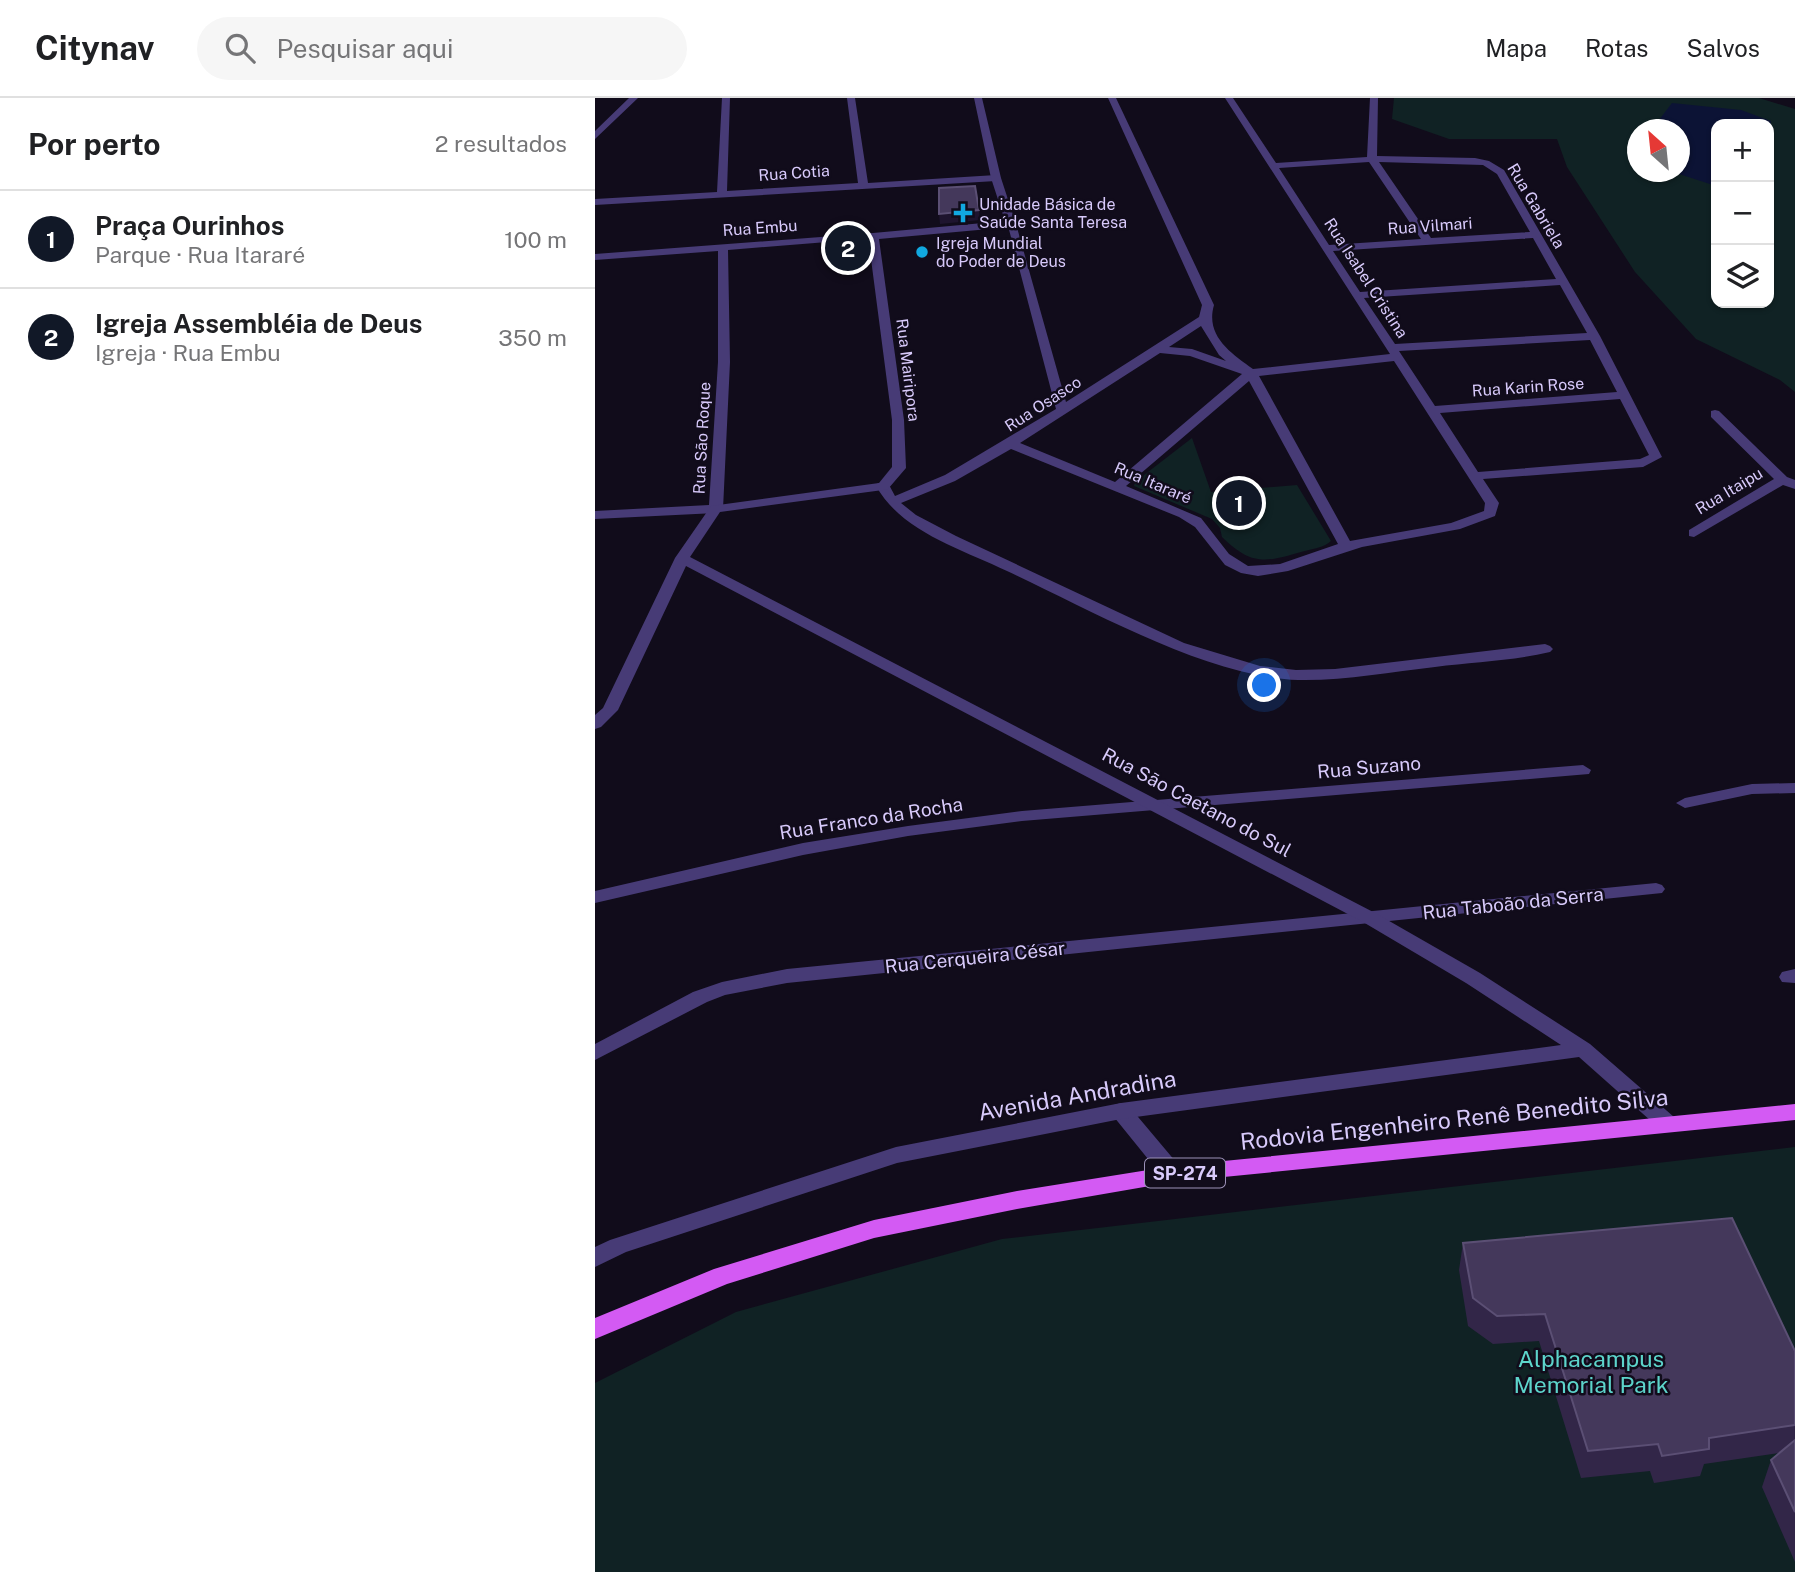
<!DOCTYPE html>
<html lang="pt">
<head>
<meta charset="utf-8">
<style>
  body { margin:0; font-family:"Public Sans",sans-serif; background:#f6f6f6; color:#202124 }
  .controls { position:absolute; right:21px; top:21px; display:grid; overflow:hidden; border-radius:14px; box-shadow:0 2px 5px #0004 }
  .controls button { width:63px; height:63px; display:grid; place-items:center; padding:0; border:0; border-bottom:2px solid #e0e0e0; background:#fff; color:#202124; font:35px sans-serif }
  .compass { position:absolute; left:1032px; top:21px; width:63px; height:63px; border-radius:50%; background:#fff; box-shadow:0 2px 5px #0004; rotate:333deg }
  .you { position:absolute; left:670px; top:588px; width:24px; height:24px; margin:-18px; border:5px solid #fff; border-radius:50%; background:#1a73e8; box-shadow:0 0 0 10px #1a73e833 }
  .badge { display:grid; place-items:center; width:46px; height:46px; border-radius:50%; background:#111827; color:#fff; font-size:23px; font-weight:700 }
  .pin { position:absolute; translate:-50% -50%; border:4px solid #fff; box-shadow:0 2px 7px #0006 }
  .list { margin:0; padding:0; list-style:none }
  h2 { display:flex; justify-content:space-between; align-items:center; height:91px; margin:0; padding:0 28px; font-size:30px }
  h2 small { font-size:23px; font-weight:400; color:#757577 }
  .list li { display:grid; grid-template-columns:46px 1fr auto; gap:21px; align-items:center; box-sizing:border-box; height:98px; padding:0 28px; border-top:2px solid #e0e0e0 }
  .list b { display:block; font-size:26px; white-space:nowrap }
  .list p { margin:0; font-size:23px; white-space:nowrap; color:#757577 }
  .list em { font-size:23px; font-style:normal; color:#757577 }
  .icon { flex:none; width:38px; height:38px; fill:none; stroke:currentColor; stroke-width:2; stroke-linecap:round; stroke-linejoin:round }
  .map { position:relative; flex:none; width:1200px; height:1474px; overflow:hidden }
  header { display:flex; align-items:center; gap:42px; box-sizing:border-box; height:98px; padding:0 35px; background:#fff; border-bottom:2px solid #e0e0e0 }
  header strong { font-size:33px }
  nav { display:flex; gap:38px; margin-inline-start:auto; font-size:24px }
  .search { width:490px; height:63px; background:#f6f6f6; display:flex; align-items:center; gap:18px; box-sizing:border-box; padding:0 24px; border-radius:38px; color:#757577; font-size:26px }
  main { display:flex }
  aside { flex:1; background:#fff }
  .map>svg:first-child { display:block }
  .green { fill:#102224; fill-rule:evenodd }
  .water { fill:#0c1335 }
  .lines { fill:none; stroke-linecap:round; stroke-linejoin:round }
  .minor { fill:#473b76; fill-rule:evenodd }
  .tertiary { fill:#473b76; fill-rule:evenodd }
  .primary { fill:#d35af3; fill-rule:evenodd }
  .wall { fill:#322648 }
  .shaded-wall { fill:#1e142e }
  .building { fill:#44385b; stroke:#5b4f74; stroke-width:2 }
  .poi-dot { fill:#11a8e0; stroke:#110c1b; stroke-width:2.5 }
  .labels { text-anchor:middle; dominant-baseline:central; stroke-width:5; stroke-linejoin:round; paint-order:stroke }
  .far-street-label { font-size:16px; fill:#d8cafb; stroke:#110c1b }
  .far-poi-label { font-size:16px; fill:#d8cafb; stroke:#110c1b; text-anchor:start }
  .shield { fill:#110c1b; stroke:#9c91b8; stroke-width:2 }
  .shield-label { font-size:18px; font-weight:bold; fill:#d8cafb }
  .street-label { font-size:19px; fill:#d8cafb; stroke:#110c1b }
  .near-street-label { font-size:23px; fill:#d8cafb; stroke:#110c1b }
  .near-park-label { font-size:23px; fill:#5dd4cb; stroke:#110c1b }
</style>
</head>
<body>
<header>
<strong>Citynav</strong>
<div class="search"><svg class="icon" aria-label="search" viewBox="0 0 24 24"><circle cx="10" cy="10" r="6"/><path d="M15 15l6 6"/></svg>Pesquisar aqui</div>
<nav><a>Mapa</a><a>Rotas</a><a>Salvos</a></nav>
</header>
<main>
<aside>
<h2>Por perto<small>2 resultados</small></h2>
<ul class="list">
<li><span class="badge">1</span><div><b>Praça Ourinhos</b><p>Parque · Rua Itararé</p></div><em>100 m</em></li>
<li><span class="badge">2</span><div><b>Igreja Assembléia de Deus</b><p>Igreja · Rua Embu</p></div><em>350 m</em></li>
</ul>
</aside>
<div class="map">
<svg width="1200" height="1474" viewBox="0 0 1200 1474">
  <rect width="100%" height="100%" fill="#110c1b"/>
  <path class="green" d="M799,0h365l36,11v283l-15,-12 -84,-41 -61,-67 -68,-105 -10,-28h-108l-57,-20zM1121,26h53v179h-53zM1042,32h42v42h-42z
    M597,340l19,54 86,-7 34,56c-7,7 -20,8 -30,11 -37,11 -50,13 -79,-15l-2,-9 -8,-9 -78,-33 1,-4z
    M1200,1049v425h-1200v-189l141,-71 266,-73z"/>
  <path class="water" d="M1077,5l69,7 30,11 -2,16v-13h-53v62l-43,-14h6v-42l-27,-1z"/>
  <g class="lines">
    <path class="minor" d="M34,0h9l-43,41v-8z
      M127,0h8l-3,93 131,-8 -11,-85h8l13,85 128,-8 5,3 -5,3 -401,24v-6l122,-7z
      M513,0h8l98,207c-9,31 17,48 39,64l137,-15 -165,-256h8l43,65 91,-6 3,-59h8l-1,58 98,2 14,3 15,9 96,166 62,121 -19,10 -160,12 16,24 -4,13 -35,13 -98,18 -74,24 -30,5 -17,-3 -16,-8 -30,-38 -16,-10 -168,-68 -56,32 -54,22 15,12 40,21 228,107 76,23 36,4 39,-1 210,-25 5,2 3,3 -3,3c-37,9 -77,10 -115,15 -45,5 -92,14 -137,13 -91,-3 -209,-71 -291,-109 -46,-22 -105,-39 -131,-85l2,-3h10l7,13 50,-21 111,-66 -49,-187 9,2 50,178 133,-85 3,-12zM774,64l52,77 -92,6 -50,-77zM784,64l104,3 14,9 33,58 -99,6zM938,140l23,41 -196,13 -27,-41zM965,187l27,48 -192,11 -31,-46zM606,228l18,29 7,6 -34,-12 -23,-2zM995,242l27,52 -182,14 -36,-55zM565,255l30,3 52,18 -127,108 -95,-39zM799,263l91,142 -1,8 -33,12 -101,18 -91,-165zM654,283l89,163 -58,20 -32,2 -19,-12 -28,-36 -75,-32zM1025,301l29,56 -9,4 -162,13 -38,-59z
      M278,135l4,1v4l-149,12 2,112 -7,147 -7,4 -121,6v-8l114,-6 9,-143v-111l-123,9v-6z
      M1120,312l4,1 68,66 8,3v9l-12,-4 -89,52 -5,-1v-6l85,-51 -63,-62v-6z
      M988,667l8,5 -2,4 -567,47 -114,15 -105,19 -208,48v-12l208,-48 105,-17 114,-15z
      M1200,685v10l-43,1 -67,14 -9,-5 9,-5 67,-14z
      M1061,785l6,2 3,4 -3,4 -875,90 -62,12 -18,7 -112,58v-16l98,-52 29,-10 65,-13z
      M1200,871v14l-13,-1 -3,-5 3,-5z
      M526,1005l7,2 53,63 3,6 -3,6 -8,2 -8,-2 -51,-63 -3,-6 3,-6z"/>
    <path class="tertiary" d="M379,0h8l19,80 15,46 -5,3 -132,12 25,181 2,48 -18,21 -5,1 -163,22 -30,45 687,357 103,59 110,71 84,73 3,6 -3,6 -7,2 -7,-2 -81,-72 -458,62 -224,44 -271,89 -31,15v-20l15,-7 286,-93 225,-44 440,-58 -95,-62 -103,-61 -677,-356 -68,144 -17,17 -6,2v-14l8,-7 72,-150 36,-52 168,-23 13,-16v-47l-24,-184 5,-3 132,-12 -14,-43z"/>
    <path class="primary" d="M1200,1006v16l-622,62 -156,27 -143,29 -147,46 -132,55v-21l119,-49 160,-49 143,-29 156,-25z"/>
  </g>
  <path class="wall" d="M868,1145l332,108v211l-33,-75 9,-27 8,-7 -75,11 -4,12 -46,7 -4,-12 -69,7 -42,-137 -46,3 -25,-18 -9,-56z"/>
  <path class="shaded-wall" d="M384,112l1,10 -40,4 -1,-10z"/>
  <path class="building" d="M380,88l4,24 -40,4v-26z
    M1137,1120l63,133v74l-86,13v11l-47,7 -4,-12 -70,7 -43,-137 -48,2 -24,-18 -10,-55z
    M1200,1342v72l-24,-52z"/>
  <g class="poi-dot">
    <path d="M364.5 104.5h7v7h7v7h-7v7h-7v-7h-7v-7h7z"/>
    <circle cx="327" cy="154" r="7"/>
  </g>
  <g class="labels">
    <g class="far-street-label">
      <text transform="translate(199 75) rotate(-4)">Rua Cotia</text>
      <text transform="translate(941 108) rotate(59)">Rua Gabriela</text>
      <text transform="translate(835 128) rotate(-4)">Rua Vilmari</text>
      <text transform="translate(165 130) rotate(-4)">Rua Embu</text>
      <text transform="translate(771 180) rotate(57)">Rua Isabel Cristina</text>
      <text transform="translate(313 272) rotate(83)">Rua Mairipora</text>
      <text transform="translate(933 289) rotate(-4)">Rua Karin Rose</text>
      <text transform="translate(448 306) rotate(-33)">Rua Osasco</text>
      <text transform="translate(107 340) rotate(-87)">Rua São Roque</text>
      <text transform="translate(558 385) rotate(23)">Rua Itararé</text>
      <text transform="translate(1134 393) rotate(-31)">Rua Itaipu</text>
    </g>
    <g class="far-poi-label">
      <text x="384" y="106">Unidade Básica de<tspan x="384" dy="18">Saúde Santa Teresa</tspan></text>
      <text x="341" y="145">Igreja Mundial<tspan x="341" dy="18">do Poder de Deus</tspan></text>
    </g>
    <rect class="shield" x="550" y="1060.5" width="80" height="29" rx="5"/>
    <g class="shield-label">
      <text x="590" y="1075">SP-274</text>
    </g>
    <g class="street-label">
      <text transform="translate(774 669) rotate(-5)">Rua Suzano</text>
      <text transform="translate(602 704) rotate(28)">Rua São Caetano do Sul</text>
      <text transform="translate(276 720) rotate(-9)">Rua Franco da Rocha</text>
      <text transform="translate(918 805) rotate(-6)">Rua Taboão da Serra</text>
      <text transform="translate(380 859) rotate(-6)">Rua Cerqueira César</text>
    </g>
    <g class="near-street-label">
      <text transform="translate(482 997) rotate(-10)">Avenida Andradina</text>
      <text transform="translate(859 1021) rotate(-6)">Rodovia Engenheiro Renê Benedito Silva</text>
    </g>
    <g class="near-park-label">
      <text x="996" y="1260">Alphacampus<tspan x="996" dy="26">Memorial Park</tspan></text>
    </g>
  </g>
</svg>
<div class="controls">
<button>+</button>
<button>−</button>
<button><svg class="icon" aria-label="layers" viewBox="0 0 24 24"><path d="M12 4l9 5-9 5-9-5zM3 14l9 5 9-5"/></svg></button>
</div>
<svg class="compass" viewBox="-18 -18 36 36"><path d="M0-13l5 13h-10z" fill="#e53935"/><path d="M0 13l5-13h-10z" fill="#757577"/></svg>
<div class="you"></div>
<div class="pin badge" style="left:644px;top:405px">1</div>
<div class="pin badge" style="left:253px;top:150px">2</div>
</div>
</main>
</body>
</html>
